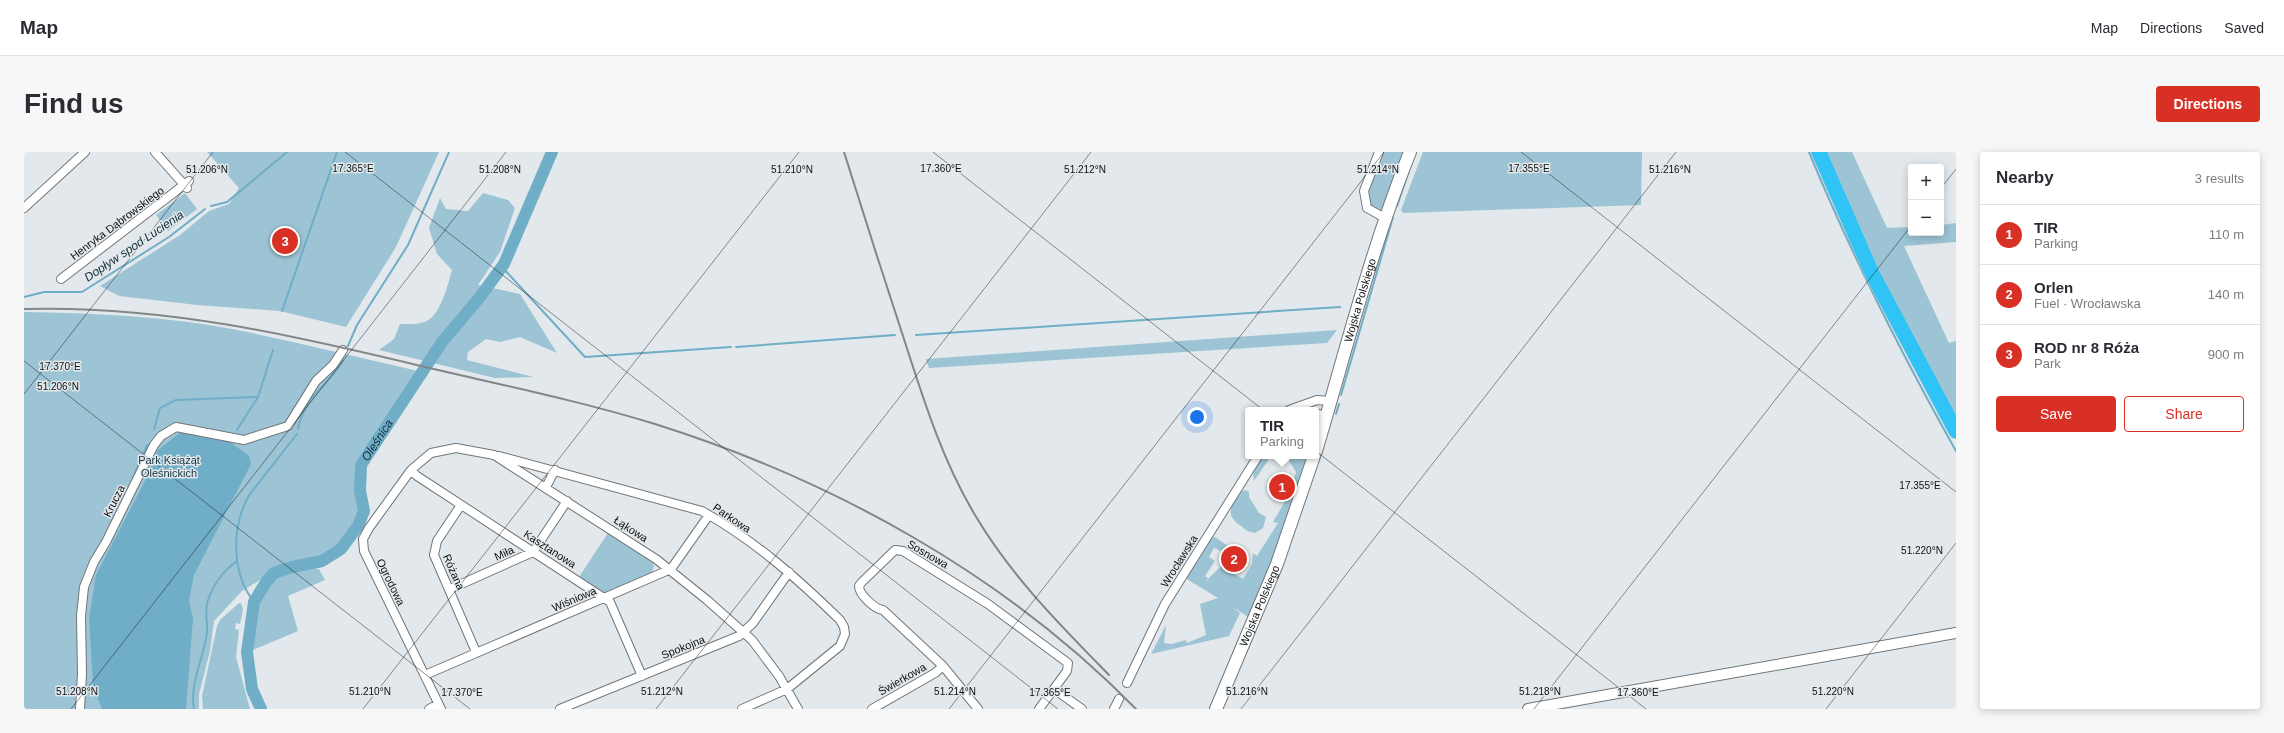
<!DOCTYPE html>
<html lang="en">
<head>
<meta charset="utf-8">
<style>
  body { margin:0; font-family:Arial,sans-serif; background:#f7f7f7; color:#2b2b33 }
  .controls { position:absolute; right:12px; top:12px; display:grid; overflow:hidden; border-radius:4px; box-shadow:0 2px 10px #0003 }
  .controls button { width:36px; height:36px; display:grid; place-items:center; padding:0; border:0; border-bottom:1px solid #e1e1e2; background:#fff; color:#2b2b33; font:20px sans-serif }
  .you { position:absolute; left:1173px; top:265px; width:14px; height:14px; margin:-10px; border:3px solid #fff; border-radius:50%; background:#1a73e8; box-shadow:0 0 0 6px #1a73e833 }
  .badge { display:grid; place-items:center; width:26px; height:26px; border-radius:50%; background:#d93025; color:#fff; font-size:13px; font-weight:700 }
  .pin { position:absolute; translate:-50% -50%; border:2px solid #fff; box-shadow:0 1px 4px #0006 }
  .popup { position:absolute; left:1221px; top:255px; width:74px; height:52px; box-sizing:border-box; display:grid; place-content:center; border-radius:4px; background:#fff; filter:drop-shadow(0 1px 3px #0005); font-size:13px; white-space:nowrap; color:#7c7c81 }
  .popup b { font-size:15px; color:#2b2b33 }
  .popup::after { content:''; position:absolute; left:50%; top:100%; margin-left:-8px; border:8px solid transparent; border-top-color:#fff }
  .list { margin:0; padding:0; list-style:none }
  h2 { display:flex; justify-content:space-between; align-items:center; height:52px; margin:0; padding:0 16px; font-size:17px }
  h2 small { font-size:13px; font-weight:400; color:#7c7c81 }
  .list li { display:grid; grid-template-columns:26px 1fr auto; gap:12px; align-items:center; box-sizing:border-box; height:60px; padding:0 16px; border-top:1px solid #e1e1e2 }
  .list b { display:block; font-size:15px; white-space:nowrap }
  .list p { margin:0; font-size:13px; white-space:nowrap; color:#7c7c81 }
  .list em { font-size:13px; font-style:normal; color:#7c7c81 }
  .actions { display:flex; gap:8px; padding:12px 16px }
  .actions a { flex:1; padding:9px 0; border:1px solid #d93025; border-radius:4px; text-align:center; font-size:14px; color:#d93025 }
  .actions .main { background:#d93025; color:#fff }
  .map { position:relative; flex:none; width:1932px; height:557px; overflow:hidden; border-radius:4px }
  header { display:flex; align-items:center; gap:24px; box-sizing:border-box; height:56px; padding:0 20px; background:#fff; border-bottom:1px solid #e1e1e2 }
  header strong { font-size:19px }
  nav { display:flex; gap:22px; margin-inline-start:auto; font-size:14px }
  .intro { display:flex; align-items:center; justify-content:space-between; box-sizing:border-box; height:96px; padding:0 24px }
  h1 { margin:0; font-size:28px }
  .button { padding:10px 18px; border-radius:4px; background:#d93025; color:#fff; font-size:14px; font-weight:700 }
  main { display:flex; gap:24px; padding:0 24px }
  aside { flex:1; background:#fff; border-radius:4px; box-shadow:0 2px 10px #0003 }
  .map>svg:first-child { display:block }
  .green { fill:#9dc4d5 }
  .water { fill:#70adc6 }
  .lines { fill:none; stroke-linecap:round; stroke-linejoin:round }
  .stream { stroke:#70adc6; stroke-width:2 }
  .river { stroke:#70adc6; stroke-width:12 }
  .minor-casing { stroke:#717679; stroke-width:10 }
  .tertiary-casing { stroke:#717679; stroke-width:12 }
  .secondary-casing { stroke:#717679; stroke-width:14 }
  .motorway-casing { stroke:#c5c6c6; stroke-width:16 }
  .minor { stroke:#fff; stroke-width:8 }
  .tertiary { stroke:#fff; stroke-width:10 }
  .secondary { stroke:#fff; stroke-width:12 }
  .motorway { stroke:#30c4f6; stroke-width:15 }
  .rail { stroke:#828688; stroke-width:2 }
  .ticks { fill:none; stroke:#0e1011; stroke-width:1; stroke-opacity:0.45 }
  .labels { text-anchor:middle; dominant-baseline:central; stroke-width:3; stroke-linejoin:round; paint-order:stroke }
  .street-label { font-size:11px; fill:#0e1011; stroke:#e2e8eb }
  .park-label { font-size:11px; fill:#15333f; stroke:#e2e8eb }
  .water-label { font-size:12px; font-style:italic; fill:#0f2d39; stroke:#e2e8eb }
  .ticks-label { font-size:10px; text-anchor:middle; fill:#0e1011; stroke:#e2e8eb; stroke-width:3; stroke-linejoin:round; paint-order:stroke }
</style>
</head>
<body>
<header>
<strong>Map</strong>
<nav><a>Map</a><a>Directions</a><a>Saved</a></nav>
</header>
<div class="intro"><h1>Find us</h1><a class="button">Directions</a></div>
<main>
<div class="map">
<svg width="1932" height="557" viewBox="0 0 1932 557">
  <rect width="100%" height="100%" fill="#e2e8eb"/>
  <path class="green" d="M183,0h232l-43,95 -50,80 -66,-16 -83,-6 -78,-9 -19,-10 80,-51 29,-24 20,-7 10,-16z
    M1355,0h26l-21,55 -4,4h-4l-7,-7 -2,-12z
    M1399,0h219l-1,53 -238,8 -2,-3z
    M1803,0h25l35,76 24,-1v6h30v-8l15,-2v19l-52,4 45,97 7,-2v76l-64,-121 -30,-61z
    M161,41l12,16 -29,22 -12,-16z
    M459,41l25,7 7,8 -15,44 -22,33 42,9 37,59 -37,-16 -20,5 -14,-3 -18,13 -1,8 66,17 -38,1 -116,-28 15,-11 6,-15c9,0 22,1 30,-5 12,-10 18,-35 22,-49l-15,-16 -8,-26 11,-30 6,11 22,2z
    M0,160c70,1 139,4 208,17 62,12 124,28 186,42l-61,94 3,48 -14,25 -15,15 -14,6 -44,13 -31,19 -28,30 -4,30 -11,43v15h-175z
    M1313,178l-10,13 -398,25 -3,-9z
    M1238,304h9l-17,25 -1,-10z
    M1262,304h21l-31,97 -26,65 -19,-12 9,7 -11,23 -78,18 15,-29 -2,18 7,1 15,-4 1,3 19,-8 -6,-31 18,-6 -33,-20 26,-40 4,-1 13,9 -5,6 -9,-4 -5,9 6,4 -10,15 3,2 -3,4 16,-16 22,13 9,-15 1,-11 4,3 21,-33 -5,-1 18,-31 5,-19z
    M1221,338l4,2v5l10,16 7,4 -3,11 -8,5c-6,-1 -10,-3 -14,-7 -17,-11 -10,-21 0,-34z
    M584,381l45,30 1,4 -3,7 -47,19 -25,-16z
    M295,417l6,11 -37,16 10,35 -45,19c4,-46 6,-86 66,-81z
    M215,451h2l2,7 -3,14 -4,-1 -1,6 4,1 -3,27 14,52h-47l-1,-13 15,-70 3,-6z"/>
  <path class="water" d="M157,280l49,10 19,14 2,8 -57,111 -5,26 4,17 -7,91h-84l-9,-23 -4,-68 7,-43 48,-92 14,-33z"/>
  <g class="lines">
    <path class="stream" d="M1785,0c43,104 92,201 147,299
      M187,54l16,-4 60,-50
      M1373,54l15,-44
      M478,115l83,90 146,-10
      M0,145l20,-5h38l87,-55 36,-28
      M258,159l55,-159
      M892,183l424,-28
      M324,194l9,-21 51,-80 41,-93
      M712,195l159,-12
      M1317,243l52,-178
      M1312,262l3,-10
      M130,277l6,-21 16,-8 82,-3
      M274,277c6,-32 30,-43 45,-68
      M213,278l21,-33 15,-47
      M109,326l14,-33
      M230,450c-23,-29 -23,-77 -4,-108l47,-60
      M170,557c-5,-24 10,-52 13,-76 1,-11 -3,-23 1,-33 6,-17 15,-29 29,-39"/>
    <path class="river" id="s1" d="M237,557l-9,-20 -5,-37 7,-50 12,-20 8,-9 18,-6 30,-6 19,-12 17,-23 6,-15 -4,-20 1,-26 81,-123 38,-45 24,-33 48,-112"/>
    <defs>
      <path id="minor" d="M131,0l32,36
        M1355,0l-15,39 3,17 18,10
        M0,56l61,-56
        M37,127l128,-98
        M1265,258l28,-10 13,1
        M1292,261l10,4
        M475,304l203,55c52,29 96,68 138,109l4,7 1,7 -5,12 -53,43 -45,20
        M387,318l6,6 193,126 32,74
        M522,335l9,-17
        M437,353l-24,36 -3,14 42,97
        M426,437l83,-37 34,-51
        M401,523l246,-106 38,-54
        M1103,531l38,-79 93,-148
        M1030,537l28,20
        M56,557l2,-35 -1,-58 3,-29 10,-25 12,-20 48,-97 7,-9 15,-9 68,13 44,-14 28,-45 17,-16 10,-15
        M405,557l9,-5
        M417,557l-77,-158 -1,-12 6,-11 42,-58 20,-17 25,-5 38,7 162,104 51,41 45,40 27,36 19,33
        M536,557l179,-73 14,-13 36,-51
        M848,557l63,-36 8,-7
        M954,557l-35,-43 -60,-56c-8,-1 -24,-15 -24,-24l2,-3 34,-33 8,1 85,53 80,59 -1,8 -28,38
        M1090,557l5,-10"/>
      <path id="tertiary" d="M1504,557l428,-76"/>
      <g id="secondary">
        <path id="s2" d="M1292,299c30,-100 55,-202 94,-299"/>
        <path id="s3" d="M1192,557l61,-145 37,-108"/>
      </g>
      <path id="motorway" d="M1795,0l53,121 84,158"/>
    </defs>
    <use href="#minor" class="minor-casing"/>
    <use href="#tertiary" class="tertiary-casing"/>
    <use href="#secondary" class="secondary-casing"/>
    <use href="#motorway" class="motorway-casing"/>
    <use href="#minor" class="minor"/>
    <use href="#tertiary" class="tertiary"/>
    <use href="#secondary" class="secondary"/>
    <use href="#motorway" class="motorway"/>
    <path class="rail" d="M820,0c19,61 39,123 59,184 20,62 39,124 72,179 36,61 85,110 134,160
      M0,157c139,-4 268,26 401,58 77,18 155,34 230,57 178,56 350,151 481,285"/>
  </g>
  <path class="ticks" d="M321,0l713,557M909,0l713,557M1497,0l435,340M1917,36l15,-19M0,209l446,348M0,242l189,-242M47,557l435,-557M339,557l436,-557M632,557l435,-557M925,557l435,-557M1217,557l435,-557M1510,557l377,-483M1802,557l130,-166"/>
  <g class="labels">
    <g class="street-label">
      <text transform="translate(93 71) rotate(-37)">Henryka Dąbrowskiego</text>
      <text stroke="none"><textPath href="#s2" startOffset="157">Wojska Polskiego</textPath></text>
      <text transform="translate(90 349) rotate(-63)">Krucza</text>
      <text transform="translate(708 366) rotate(34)">Parkowa</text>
      <text transform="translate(607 377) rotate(33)">Łąkowa</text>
      <text transform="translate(526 397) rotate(33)">Kasztanowa</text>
      <text transform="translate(480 401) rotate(-24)">Miła</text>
      <text transform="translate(904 402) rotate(30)">Sosnowa</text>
      <text transform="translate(1155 409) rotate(-58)">Wrocławska</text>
      <text transform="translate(430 420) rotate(66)">Różana</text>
      <text transform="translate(367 430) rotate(64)">Ogrodowa</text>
      <text transform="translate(550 447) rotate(-23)">Wiśniowa</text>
      <text stroke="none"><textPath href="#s3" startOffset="112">Wojska Polskiego</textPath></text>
      <text transform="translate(659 495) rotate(-22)">Spokojna</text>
      <text transform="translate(878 527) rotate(-30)">Świerkowa</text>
    </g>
    <g class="park-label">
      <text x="145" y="308">Park Książąt<tspan x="145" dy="13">Oleśnickich</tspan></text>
    </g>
    <g class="water-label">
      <text transform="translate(110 94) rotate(-34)">Dopływ spod Lucienia</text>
      <text stroke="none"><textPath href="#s1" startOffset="338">Oleśnica</textPath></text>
    </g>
  </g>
  <g class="ticks-label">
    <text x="329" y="20">17.365°E</text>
    <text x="917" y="20">17.360°E</text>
    <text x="1505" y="20">17.355°E</text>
    <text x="183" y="21">51.206°N</text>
    <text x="1646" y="21">51.216°N</text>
    <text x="476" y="21">51.208°N</text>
    <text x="768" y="21">51.210°N</text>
    <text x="1061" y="21">51.212°N</text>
    <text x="1354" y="21">51.214°N</text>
    <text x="36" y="218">17.370°E</text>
    <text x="34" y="238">51.206°N</text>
    <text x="1896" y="337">17.355°E</text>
    <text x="1898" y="402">51.220°N</text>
    <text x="53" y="543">51.208°N</text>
    <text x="346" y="543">51.210°N</text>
    <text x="638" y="543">51.212°N</text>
    <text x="931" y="543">51.214°N</text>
    <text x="1223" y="543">51.216°N</text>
    <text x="1516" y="543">51.218°N</text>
    <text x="1809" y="543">51.220°N</text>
    <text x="438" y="544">17.370°E</text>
    <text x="1026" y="544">17.365°E</text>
    <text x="1614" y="544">17.360°E</text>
  </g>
</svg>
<div class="controls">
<button>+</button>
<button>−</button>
</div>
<div class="you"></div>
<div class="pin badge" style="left:1258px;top:335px">1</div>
<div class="popup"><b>TIR</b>Parking</div>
<div class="pin badge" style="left:1210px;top:407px">2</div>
<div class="pin badge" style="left:261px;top:89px">3</div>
</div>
<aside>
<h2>Nearby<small>3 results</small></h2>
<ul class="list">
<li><span class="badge">1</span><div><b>TIR</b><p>Parking</p></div><em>110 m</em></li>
<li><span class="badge">2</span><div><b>Orlen</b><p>Fuel · Wrocławska</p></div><em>140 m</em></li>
<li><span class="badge">3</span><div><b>ROD nr 8 Róża</b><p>Park</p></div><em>900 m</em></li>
</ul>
<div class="actions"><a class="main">Save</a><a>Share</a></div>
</aside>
</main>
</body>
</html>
